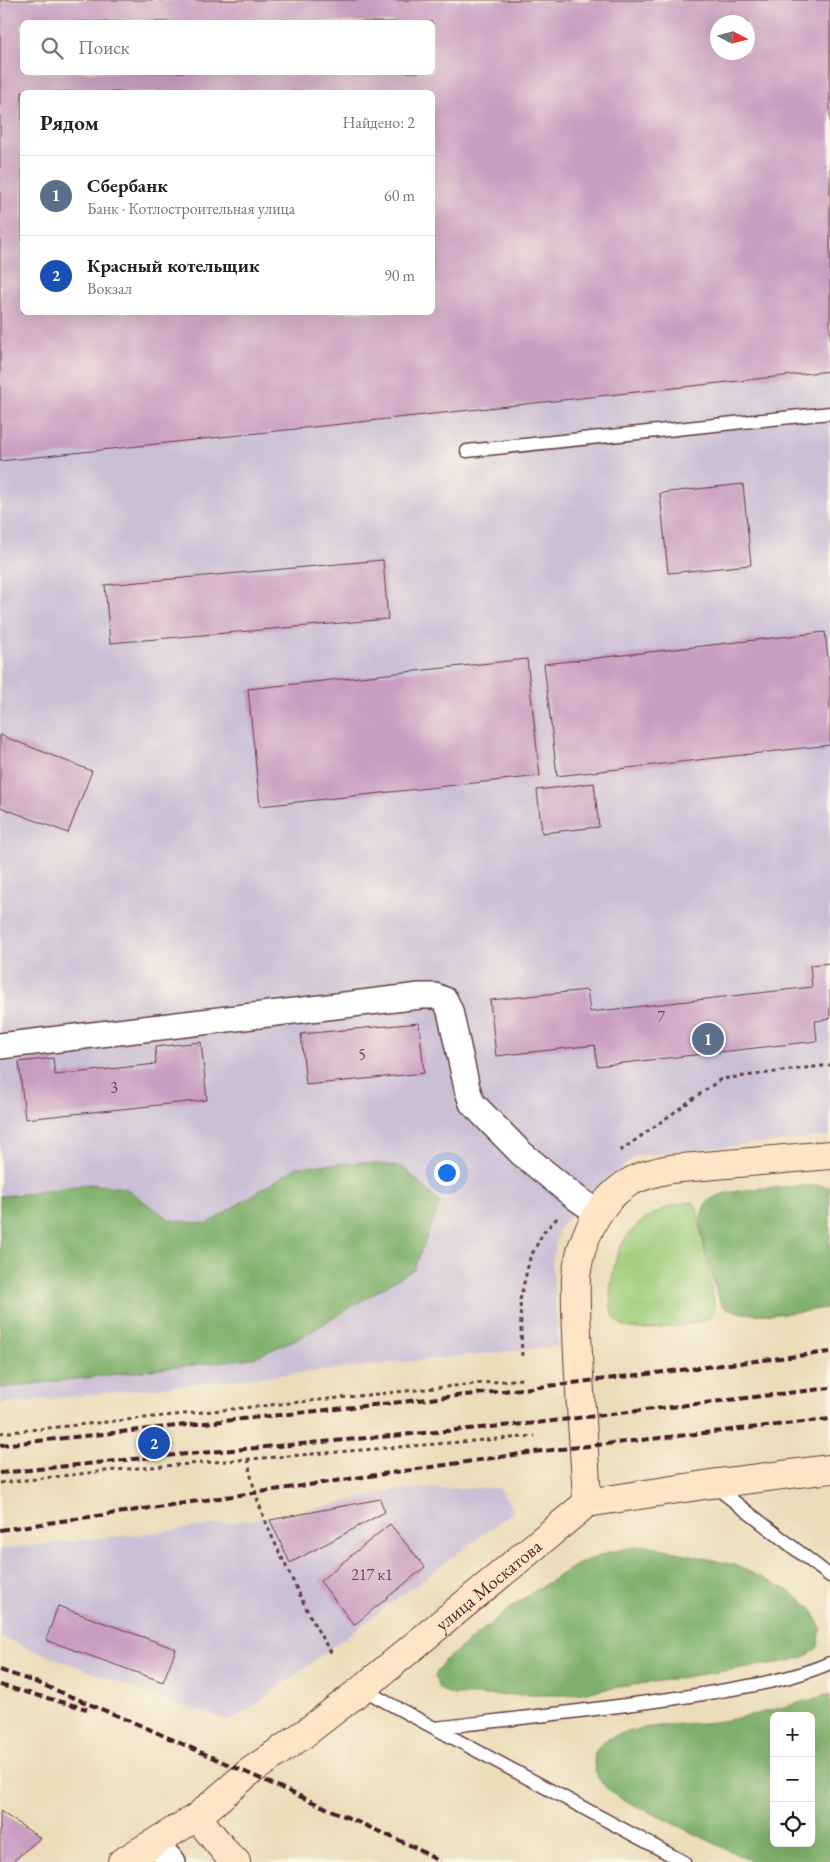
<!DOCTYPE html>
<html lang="ru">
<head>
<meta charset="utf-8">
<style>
  body { margin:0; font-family:"EB Garamond",serif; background:#f2f2f2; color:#202124 }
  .controls { position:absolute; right:15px; bottom:15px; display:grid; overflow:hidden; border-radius:8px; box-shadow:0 5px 20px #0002 }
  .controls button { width:45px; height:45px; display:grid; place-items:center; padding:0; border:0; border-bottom:1px solid #e0e0e0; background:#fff; color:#202124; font:25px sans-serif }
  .compass { position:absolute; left:710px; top:15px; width:45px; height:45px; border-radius:50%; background:#fff; box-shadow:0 5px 20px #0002; rotate:96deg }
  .you { position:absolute; left:446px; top:1172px; width:18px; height:18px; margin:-12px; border:4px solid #fff; border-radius:50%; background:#1a73e8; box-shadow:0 0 0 8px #1a73e833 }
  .badge { display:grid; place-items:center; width:32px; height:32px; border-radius:50%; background:#c8321e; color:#fff; font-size:16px; font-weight:700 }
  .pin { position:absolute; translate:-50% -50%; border:2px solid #fff; box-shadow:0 1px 5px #0006 }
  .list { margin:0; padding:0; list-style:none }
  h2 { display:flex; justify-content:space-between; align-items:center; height:65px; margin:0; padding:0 20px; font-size:21px }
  h2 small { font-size:16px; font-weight:400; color:#757577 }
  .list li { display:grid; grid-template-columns:32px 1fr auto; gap:15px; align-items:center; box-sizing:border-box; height:80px; padding:0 20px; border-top:1px solid #e0e0e0 }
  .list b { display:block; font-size:19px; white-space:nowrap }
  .list p { margin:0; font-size:16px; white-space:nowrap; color:#757577 }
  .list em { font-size:16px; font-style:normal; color:#757577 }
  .icon { flex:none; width:28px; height:28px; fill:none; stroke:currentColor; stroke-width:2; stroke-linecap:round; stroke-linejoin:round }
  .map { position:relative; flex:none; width:830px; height:1862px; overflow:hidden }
  .search { position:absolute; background:#fff; box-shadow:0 5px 20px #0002; left:20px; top:20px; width:415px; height:55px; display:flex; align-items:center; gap:12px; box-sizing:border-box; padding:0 18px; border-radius:8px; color:#757577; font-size:19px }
  .panel { position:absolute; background:#fff; box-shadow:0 5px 20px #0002; left:20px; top:90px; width:415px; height:225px; border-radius:8px }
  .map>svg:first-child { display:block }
  .industrial { fill:#cbbfd6; fill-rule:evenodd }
  .green { fill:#9ecc7a; stroke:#747652 }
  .forest { fill:#7eb06a; stroke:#64684a; fill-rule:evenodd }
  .building { fill:#c99dc1; fill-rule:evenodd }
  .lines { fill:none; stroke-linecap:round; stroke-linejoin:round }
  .lane-casing { stroke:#623c40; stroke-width:15 }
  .street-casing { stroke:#623c40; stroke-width:28 }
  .secondary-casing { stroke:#623c40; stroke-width:30 }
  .path { stroke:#623c40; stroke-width:3; stroke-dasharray:4 4; stroke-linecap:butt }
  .lane { stroke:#fff; stroke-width:12 }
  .street { stroke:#fff; stroke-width:25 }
  .secondary { stroke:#fde5c5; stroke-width:28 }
  .rail { stroke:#4a1f2b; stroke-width:4; stroke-dasharray:8 4; stroke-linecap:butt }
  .labels { text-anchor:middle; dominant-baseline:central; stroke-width:4; stroke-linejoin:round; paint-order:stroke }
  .number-label { font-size:16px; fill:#6a3e50 }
  .street-label { font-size:19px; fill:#4a1f2b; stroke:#fcf5e5 }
</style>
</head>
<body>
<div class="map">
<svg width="830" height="1862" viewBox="0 0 830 1862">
  <rect width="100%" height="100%" fill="#fcf5e5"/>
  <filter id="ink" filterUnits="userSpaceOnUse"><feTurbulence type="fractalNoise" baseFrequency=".02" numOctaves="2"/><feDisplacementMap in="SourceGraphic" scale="10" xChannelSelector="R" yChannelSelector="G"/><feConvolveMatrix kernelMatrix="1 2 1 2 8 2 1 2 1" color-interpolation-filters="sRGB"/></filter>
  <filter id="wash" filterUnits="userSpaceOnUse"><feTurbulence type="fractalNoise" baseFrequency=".0096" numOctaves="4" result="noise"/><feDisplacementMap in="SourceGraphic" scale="20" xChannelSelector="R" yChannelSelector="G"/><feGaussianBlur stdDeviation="1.12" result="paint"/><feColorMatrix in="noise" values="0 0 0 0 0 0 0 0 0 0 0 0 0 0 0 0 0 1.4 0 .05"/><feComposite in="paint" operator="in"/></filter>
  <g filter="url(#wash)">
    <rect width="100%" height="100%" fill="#ebddba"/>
    <path class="industrial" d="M0,0h830v1136l-195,20 -76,71 -7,36 7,83 -559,58zM22,22h410v50h-410zM718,22h30v30h-30zM22,92h410v220h-410z
      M499,1488l15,23 -252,189 -31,21 -53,-16 -178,-68v-88l177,-19 112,-16 112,-25z"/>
    <path class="green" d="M693,1202l4,6 17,96c0,5 0,10 -4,13 -9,8 -59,13 -72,12 -6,0 -17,-3 -21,-8 -8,-9 -7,-27 -6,-37 2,-12 4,-24 8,-34 13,-29 44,-45 74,-48z"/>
    <path class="forest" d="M362,1162l41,5 37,36 -26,66 -109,66 -52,23 -253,30v-192l26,-2 62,-10 37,4 45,32 37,4 90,-57z
      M818,1185l12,2v120c-24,5 -75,12 -98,3 -3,-1 -8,-3 -10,-5 -6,-7 -21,-70 -21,-81 0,-9 2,-18 9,-24 14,-13 86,-13 108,-15z
      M647,1545l88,20 51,24 25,19 10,20 -3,19 -11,9 -18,5 -221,34h-115l-14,-6 -4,-13 8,-14 76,-61 57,-36 33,-13z
      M830,1694v168h-77l-131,-63c-16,-11 -26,-16 -28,-37 -3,-40 95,-37 121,-40 39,-6 77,-17 115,-28zM774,1716h37v127h-37z"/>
    <g id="blocks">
      <path class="building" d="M0,0h830v371l-830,90zM22,22h410v50h-410zM718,22h30v30h-30zM22,92h410v220h-410z
        M743,484l8,81 -83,8 -8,-80z
        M383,560l5,59 -278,24 -5,-58z
        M825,632l5,45v68l-273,31 -13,-112z
        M527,659l13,117 -280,30 -12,-117z
        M0,735l92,36 -24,62 -68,-26z
        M594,783l5,44 -57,6 -5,-43z
        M830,963v56l-15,2 2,20 -220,25 -2,-21 -99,11 -6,-56 97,-10 3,22 222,-25 -2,-22z
        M419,1023l5,50 -118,12 -5,-51z
        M201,1042l6,58 -182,19 -6,-57 34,-4 2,17 101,-11 -1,-17z
        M380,1499l5,13 -95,51 -20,-43z
        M390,1524l35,43 -71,58 -34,-44z
        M58,1606l118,43 -13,33 -117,-42z
        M0,1811l40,27 -28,24h-12z"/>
    </g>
  </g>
  <g filter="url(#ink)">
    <use href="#blocks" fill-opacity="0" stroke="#623c40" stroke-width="1"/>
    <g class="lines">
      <defs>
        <path id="lane" d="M467,451l363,-38
          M713,1485l117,91
          M362,1689l322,173
          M435,1728c85,-10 170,-19 255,-32 48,-8 96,-14 140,-33"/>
        <path id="street" d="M0,1046l420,-50h15l10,4 5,11 17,77 5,15 49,50 54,44 23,16
          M154,1843l19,19"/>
        <g id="secondary">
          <path d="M587,1503c-2,-49 -7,-99 -9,-148 -1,-26 -3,-51 -2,-77 3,-35 22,-78 54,-96 12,-7 26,-10 40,-13l160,-14"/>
          <path d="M197,1817l35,43 4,2"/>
          <path id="s1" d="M122,1862l75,-45 51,-44 56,-39 58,-45 225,-186 124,-19 119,-15"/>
        </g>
      </defs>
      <use href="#lane" class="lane-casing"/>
      <use href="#street" class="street-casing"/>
      <use href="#secondary" class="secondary-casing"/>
      <path class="path" d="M620,1151l101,-72 109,-14
        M522,1356l-2,-56 10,-42 13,-25 15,-16
        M0,1433l522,-54
        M248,1459c6,44 26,82 45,122 12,25 24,51 40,74
        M0,1483l115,-13 420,-34"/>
      <use href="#lane" class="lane"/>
      <use href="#street" class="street"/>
      <use href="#secondary" class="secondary"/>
      <path class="rail" d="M0,1445l531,-57 299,-36
        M0,1473l154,-16 382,-34 294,-35
        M0,1530l534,-78 296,-33
        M0,1670l41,14 101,42 272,121 26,15
        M0,1685l87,24"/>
    </g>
  </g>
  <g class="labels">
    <g class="number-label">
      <text x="661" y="1016">7</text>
      <text x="362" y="1054">5</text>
      <text x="114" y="1087">3</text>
      <text x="372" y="1574">217 к1</text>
    </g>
    <g class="street-label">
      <text stroke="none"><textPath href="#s1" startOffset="460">улица Москатова</textPath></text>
    </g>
  </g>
</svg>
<div class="controls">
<button>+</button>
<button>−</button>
<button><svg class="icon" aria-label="locate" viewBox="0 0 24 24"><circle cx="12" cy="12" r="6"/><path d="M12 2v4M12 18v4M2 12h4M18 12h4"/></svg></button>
</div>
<svg class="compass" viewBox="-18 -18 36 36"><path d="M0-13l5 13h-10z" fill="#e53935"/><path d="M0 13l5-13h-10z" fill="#757577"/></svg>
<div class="you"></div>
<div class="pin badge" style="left:708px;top:1039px;background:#5c6f8a">1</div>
<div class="pin badge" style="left:154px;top:1443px;background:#1a4fb4">2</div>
<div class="search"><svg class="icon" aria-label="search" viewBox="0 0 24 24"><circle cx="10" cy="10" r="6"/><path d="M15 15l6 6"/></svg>Поиск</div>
<section class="panel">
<h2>Рядом<small>Найдено: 2</small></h2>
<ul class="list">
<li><span class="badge" style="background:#5c6f8a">1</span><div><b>Сбербанк</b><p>Банк · Котлостроительная улица</p></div><em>60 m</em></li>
<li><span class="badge" style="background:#1a4fb4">2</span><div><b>Красный котельщик</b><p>Вокзал</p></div><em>90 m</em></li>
</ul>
</section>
</div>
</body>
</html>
